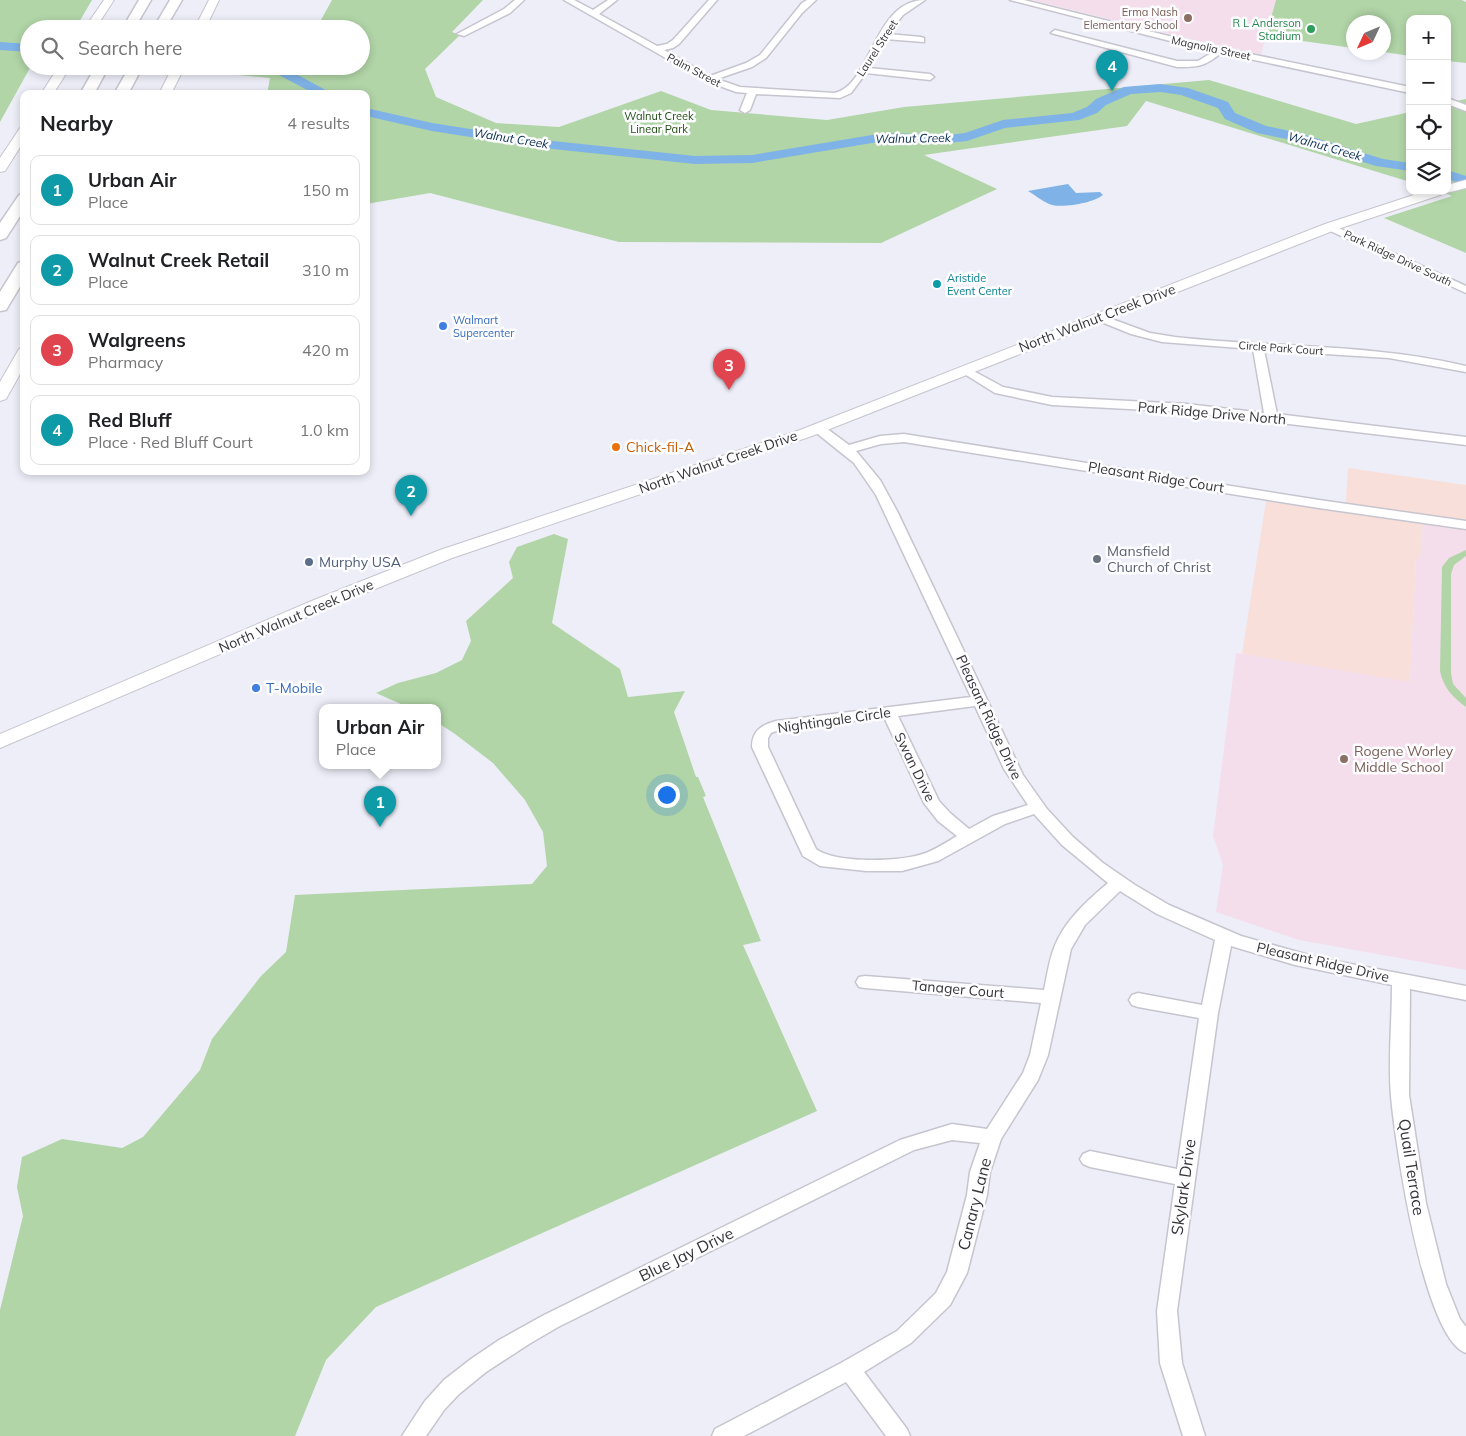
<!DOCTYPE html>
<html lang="en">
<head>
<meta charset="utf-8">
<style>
  body { margin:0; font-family:Mulish,sans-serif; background:#f2f2f2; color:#202124 }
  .controls { position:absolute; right:15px; top:15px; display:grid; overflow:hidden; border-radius:10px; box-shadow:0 2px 8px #0003 }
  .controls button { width:45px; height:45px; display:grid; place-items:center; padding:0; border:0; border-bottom:1px solid #e0e0e0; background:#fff; color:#202124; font:25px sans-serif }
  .compass { position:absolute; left:1346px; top:15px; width:45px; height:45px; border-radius:50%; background:#fff; box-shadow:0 2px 8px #0003; rotate:226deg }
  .you { position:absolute; left:666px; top:794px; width:18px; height:18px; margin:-12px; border:4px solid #fff; border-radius:50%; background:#1a73e8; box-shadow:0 0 0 8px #1a73e833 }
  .badge { display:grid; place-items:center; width:32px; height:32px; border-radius:50%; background:#1373a1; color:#fff; font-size:16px; font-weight:700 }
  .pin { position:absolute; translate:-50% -41px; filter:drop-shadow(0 1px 2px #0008) }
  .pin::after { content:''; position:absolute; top:26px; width:18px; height:15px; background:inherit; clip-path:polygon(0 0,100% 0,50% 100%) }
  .popup { position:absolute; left:319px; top:704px; width:122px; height:65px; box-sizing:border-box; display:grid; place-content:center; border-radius:10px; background:#fff; filter:drop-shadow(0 1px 4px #0005); font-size:16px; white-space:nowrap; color:#757577 }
  .popup b { font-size:19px; color:#202124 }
  .popup::after { content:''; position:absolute; left:50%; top:100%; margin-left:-10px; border:10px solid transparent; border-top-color:#fff }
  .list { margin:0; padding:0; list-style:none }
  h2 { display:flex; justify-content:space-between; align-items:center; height:65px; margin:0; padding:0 20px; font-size:21px }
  h2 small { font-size:16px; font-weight:400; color:#757577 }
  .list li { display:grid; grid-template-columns:32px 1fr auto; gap:15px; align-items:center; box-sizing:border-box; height:70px; margin:0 10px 10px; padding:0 10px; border:1px solid #e0e0e0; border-radius:10px }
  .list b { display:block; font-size:19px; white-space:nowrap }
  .list p { margin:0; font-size:16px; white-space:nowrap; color:#757577 }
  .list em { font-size:16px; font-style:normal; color:#757577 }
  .icon { flex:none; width:28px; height:28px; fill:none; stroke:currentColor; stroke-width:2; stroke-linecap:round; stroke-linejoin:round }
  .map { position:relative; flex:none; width:1466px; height:1436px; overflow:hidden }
  .search { position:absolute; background:#fff; box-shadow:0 2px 8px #0003; left:20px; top:20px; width:350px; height:55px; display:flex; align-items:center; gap:12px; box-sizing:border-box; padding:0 18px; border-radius:28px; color:#757577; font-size:19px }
  .panel { position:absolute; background:#fff; box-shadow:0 2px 8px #0003; left:20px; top:90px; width:350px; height:385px; border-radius:10px }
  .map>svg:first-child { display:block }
  .industrial { fill:#f9dfd9 }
  .education { fill:#f4deec }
  .green { fill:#b1d5a7 }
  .water { fill:#7fb2e7 }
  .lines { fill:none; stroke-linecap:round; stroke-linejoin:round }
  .river { fill:#7fb2e7; fill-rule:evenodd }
  .minor-casing { stroke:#c6c5cf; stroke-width:3 }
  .major-casing { stroke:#c6c5cf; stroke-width:2 }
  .highway-casing { stroke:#c6c5cf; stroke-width:3 }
  .minor { fill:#fff; fill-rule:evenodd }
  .major { fill:#fff; fill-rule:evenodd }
  .highway { fill:#fff; fill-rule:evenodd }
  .education-dot { fill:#8d6e63; stroke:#fdfdff; stroke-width:2 }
  .leisure-dot { fill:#2e9e5b; stroke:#fdfdff; stroke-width:2 }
  .culture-dot { fill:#0f9aa8; stroke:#fdfdff; stroke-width:2 }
  .shop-dot { fill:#3f7fe0; stroke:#fdfdff; stroke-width:2 }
  .food-dot { fill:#e8710a; stroke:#fdfdff; stroke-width:2 }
  .worship-dot { fill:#6b7280; stroke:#fdfdff; stroke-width:2 }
  .service-dot { fill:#5c6f8a; stroke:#fdfdff; stroke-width:2 }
  .labels { text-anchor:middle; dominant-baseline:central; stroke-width:5; stroke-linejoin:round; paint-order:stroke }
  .far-education-label { font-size:11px; fill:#785e54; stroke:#fdfdff; text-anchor:end }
  .far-leisure-label { font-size:11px; fill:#27864d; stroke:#fdfdff; text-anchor:end }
  .far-street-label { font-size:11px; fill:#353539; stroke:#fdfdff }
  .far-park-label { font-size:11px; fill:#214c12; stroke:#fdfdff }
  .far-culture-label { font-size:11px; fill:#0d838f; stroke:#fdfdff; text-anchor:start }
  .far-shop-label { font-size:11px; fill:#366cbe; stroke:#fdfdff; text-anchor:start }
  .far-water-label { font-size:12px; font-style:italic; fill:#052b4d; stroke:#fdfdff }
  .street-label { font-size:14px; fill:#353539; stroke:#fdfdff }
  .food-label { font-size:14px; fill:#c56008; stroke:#fdfdff; text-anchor:start }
  .worship-label { font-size:14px; fill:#5b616d; stroke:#fdfdff; text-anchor:start }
  .service-label { font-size:14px; fill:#4e5e75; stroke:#fdfdff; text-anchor:start }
  .shop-label { font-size:14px; fill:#366cbe; stroke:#fdfdff; text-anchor:start }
  .education-label { font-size:14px; fill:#785e54; stroke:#fdfdff; text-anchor:start }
  .near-street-label { font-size:16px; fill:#353539; stroke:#fdfdff }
</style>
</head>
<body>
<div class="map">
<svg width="1466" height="1436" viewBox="0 0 1466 1436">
  <rect width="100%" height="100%" fill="#eeeef9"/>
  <path class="industrial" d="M1348,468l118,17v46l-43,-7 -3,36 -4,-1 -6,124 -168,-29 24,-153 79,12z"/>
  <path class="education" d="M1032,0h244l-15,54 -71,-15z
    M1423,524l43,7v439l-167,-30 -83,-28 7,-47 -10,-29 23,-183 174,29 6,-123h4z"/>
  <path class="green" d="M0,0h92l-17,29h-46v37h2l-31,56z
    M332,0h151l-31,32 8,3 -35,34 11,28 60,26 63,4 102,-36 50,19 116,10 77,-13 305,-27 147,44 54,-12v70l-264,-81 -19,25 -203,29 73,34 -116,54 -262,-1 -189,-49 -64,11v-110h-99l3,-16 -123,-12h214v-37h-45z
    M1276,0h186l4,2v61l-19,-2v-42h-37v37l-26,-4v-30h-30l-1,26 -87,-12z
    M1466,99v154l-82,-35 68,-22 -13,-5h8v-88z
    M554,534l14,5 -16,84 68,46 8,28 57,-6 -11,21 22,65h2l8,19 -3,1 58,144 -18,4 74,166 -441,196 -50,53 -31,76h-295v-126l23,-94 -6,-29 5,-30 40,-18 60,9 21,-11 57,-67 12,-31 49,-63 25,-24 9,-57 237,-11 15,-18 -4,-34 -18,-32 -32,-37 -38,-29 -17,-11v-15h-28l-34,-15 22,-10 38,-10 26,-13 9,-19 -5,-20 47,-43 -4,-16 8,-15z
    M1466,550v6l-12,9 -3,9v99l2,11 13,14v9c-13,-9 -23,-20 -26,-36l2,-104 7,-9z"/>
  <path class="water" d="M1068,184l8,9 24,-1 3,3c-10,8 -42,14 -54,9 -7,-3 -14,-9 -21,-13z"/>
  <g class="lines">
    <path class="river" d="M0,42l29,2v8l-29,-2z
      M245,66l38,1 50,27h-18l-40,-21 -24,-3z
      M1160,84l28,4 40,14 7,11 31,13 33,7 84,26 27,4v8l-34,-5 -85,-26 -34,-7 -32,-14 -7,-11 -37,-13 -21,-3 -29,2 -25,11 -9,8 -18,7 -74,8 -38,13 -20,2 -63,-2 -132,22 -57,1 -161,-17 -102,-16 -66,-15v-8l66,15 102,16 161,17 57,-1 132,-22 63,2 18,-2 38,-13 69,-7 15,-6 9,-8 28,-12z
      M1447,170l19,6v9l-19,-6z"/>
    <defs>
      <path id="minor" d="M515,0h9l-14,13 -46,23 -7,-2 47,-25z
        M564,0h10l19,10 15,-10h9l-18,14 58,32 10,-2 6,-4 36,-40h8l-38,44 -6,4 -9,2 46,26 36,-13 14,-8 42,-52 5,-3h9l-14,13 -36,45 -14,9 -35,12 23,8 94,6c37,-6 39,-93 91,-93l-22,15 -15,19 33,3 3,1v4l-39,-3 -16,29 61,6 4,3 -4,3 -64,-7 -15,20 -11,5 -84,-4 -6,16 -5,3 -5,-3 7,-17 -11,-1 -30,-11z
        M1010,0h14l169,42 217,45v6l-189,-40c-17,14 -23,14 -44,14l-126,-34 4,-3 122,31h21l15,-9z
        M1447,98l19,7v6l-19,-7z
        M1330,224l136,62v7l-140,-64 -1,-2 1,-2z
        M1098,314l52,19 25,4c97,11 195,6 291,29v6l-77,-14 -125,-8 13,64 189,23v8l-279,-33 -135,-7 -57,-12 -37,-23 2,-2h8l35,19 49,10 135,7 77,9 -11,-64 -91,-7 -31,-8 -37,-15 -2,-2 2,-2z
        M818,424l4,1 27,20 31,-9 24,-2 415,66 147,21v8l-147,-21 -415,-66 -23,2 -25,7 24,29 17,31 126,264 24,34 26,28 30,26 32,22 34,20 72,31 78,22 147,28v14l-56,-11 -1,106 17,108 20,81 14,35 6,8v26c-43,-15 -71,-212 -75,-257 -3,-36 1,-74 1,-111l-97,-20 -64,-19 -13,67 -41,298 5,52 23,73h-22l-23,-73 -3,-52 18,-127 -85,-17 -7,-3 -3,-5 3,-5 7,-3 87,18 22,-151 -61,-11 -6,-2 -3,-5 3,-5 6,-2 64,12 13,-65 -58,-26 -37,-23 -35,34 -14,24 -23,106 -10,25 -37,59 -11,33 -3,23 -20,78 -17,32 -39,38 -47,29 43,57 3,7h-24l-40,-54 -102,54h-32l3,-7 126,-66 56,-32 39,-38 11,-21 20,-77 3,-23 10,-29 -28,-3 -38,10 -356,177 -29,17 -43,28 -27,22 -15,16 -18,26h-24l23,-35 19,-21 27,-21 28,-19 45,-25 356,-175 52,-16 35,5 36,-56 7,-18 11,-52 -176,-15 -6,-1 -3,-5 3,-5 6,-1 179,14c3,-14 5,-29 10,-42 10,-27 33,-47 54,-65l-46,-38 -28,-31 -29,10 -67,37 -36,10h-36l-46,-5 -17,-10 -51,-109c0,-16 9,-22 24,-26l195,-24 -95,-202 -22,-32 -40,-32 -2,-3 2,-3zM975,706l29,63 24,36 -35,11 -24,13 -19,-16 -11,-12 -41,-85zM884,717l40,86 14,18 19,15c-10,6 -21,13 -31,17 -24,9 -90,11 -110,-4l-48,-102v-9l3,-5 8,-3z"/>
      <path id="major" d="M104,0h10l-19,29h-11z
        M209,0h10l-14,29h-11z
        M59,66h12l-18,28h-12z
        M173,66h12l-14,28h-12z
        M24,127v14l-19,30 -5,1v-14l20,-30z
        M1466,180v8l-20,5 -111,37 -523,206 -360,122 -124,50 -328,140v-14l314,-134 126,-50 360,-120 525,-206 101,-33h21v-6z
        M24,347v20l-18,32 -6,2v-19l19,-33z"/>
      <path id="highway" d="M139,0h12l-17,29h-12z
        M170,0h12l-17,29h-12z
        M96,66h13l-15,28h-14z
        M130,66h13l-15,28h-14z
        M24,194v16l-18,28 -6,2v-17l19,-28z
        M24,261v19l-18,30 -6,1v-19l18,-29z"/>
    </defs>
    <use href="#minor" class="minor-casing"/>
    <use href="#major" class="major-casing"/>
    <use href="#highway" class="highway-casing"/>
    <use href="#minor" class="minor"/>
    <use href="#major" class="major"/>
    <use href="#highway" class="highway"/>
  </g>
  <g class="education-dot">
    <circle cx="1188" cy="18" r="5"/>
    <circle cx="1344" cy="759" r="5"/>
  </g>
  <circle class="leisure-dot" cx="1311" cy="29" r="5"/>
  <circle class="culture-dot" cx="937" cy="284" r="5"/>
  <g class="shop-dot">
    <circle cx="443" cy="326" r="5"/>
    <circle cx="256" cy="688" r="5"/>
  </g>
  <circle class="food-dot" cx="616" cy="447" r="5"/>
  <circle class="worship-dot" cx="1097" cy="559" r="5"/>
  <circle class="service-dot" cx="309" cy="562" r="5"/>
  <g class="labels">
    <g class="far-education-label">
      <text x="1178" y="12">Erma Nash<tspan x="1178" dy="13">Elementary School</tspan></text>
    </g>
    <g class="far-leisure-label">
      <text x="1301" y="23">R L Anderson<tspan x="1301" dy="13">Stadium</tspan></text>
    </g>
    <g class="far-street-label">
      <text transform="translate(877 48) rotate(-57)">Laurel Street</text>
      <text transform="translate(1211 48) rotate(12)">Magnolia Street</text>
      <text transform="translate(694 70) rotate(28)">Palm Street</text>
      <text transform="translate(1398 258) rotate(25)">Park Ridge Drive South</text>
      <text transform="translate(1281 348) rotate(4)">Circle Park Court</text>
    </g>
    <g class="far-park-label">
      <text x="659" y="116">Walnut Creek<tspan x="659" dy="13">Linear Park</tspan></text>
    </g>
    <g class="far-culture-label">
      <text x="947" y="278">Aristide<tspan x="947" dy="13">Event Center</tspan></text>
    </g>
    <g class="far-shop-label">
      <text x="453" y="320">Walmart<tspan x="453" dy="13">Supercenter</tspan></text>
    </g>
    <g class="far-water-label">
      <text transform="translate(511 138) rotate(9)">Walnut Creek</text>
      <text transform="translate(913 138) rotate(-1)">Walnut Creek</text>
      <text transform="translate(1325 146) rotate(16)">Walnut Creek</text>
    </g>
    <g class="street-label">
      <text transform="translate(1097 318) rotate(-21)">North Walnut Creek Drive</text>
      <text transform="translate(1212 413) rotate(5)">Park Ridge Drive North</text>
      <text transform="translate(718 462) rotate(-19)">North Walnut Creek Drive</text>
      <text transform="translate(1156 477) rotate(9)">Pleasant Ridge Court</text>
      <text transform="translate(296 616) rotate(-23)">North Walnut Creek Drive</text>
      <text transform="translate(989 717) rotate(65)">Pleasant Ridge Drive</text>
      <text transform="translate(834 720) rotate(-8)">Nightingale Circle</text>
      <text transform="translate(915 767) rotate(64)">Swan Drive</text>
      <text transform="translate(1323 962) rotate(13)">Pleasant Ridge Drive</text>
      <text transform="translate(958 989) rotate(5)">Tanager Court</text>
    </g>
    <g class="food-label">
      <text x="626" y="447">Chick-fil-A</text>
    </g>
    <g class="worship-label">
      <text x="1107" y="551">Mansfield<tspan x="1107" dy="16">Church of Christ</tspan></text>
    </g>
    <g class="service-label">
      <text x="319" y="562">Murphy USA</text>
    </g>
    <g class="shop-label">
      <text x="266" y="688">T-Mobile</text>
    </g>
    <g class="education-label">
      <text x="1354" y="751">Rogene Worley<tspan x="1354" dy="16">Middle School</tspan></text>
    </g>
    <g class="near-street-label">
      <text transform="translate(1412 1167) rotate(81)">Quail Terrace</text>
      <text transform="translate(1183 1187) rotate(-82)">Skylark Drive</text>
      <text transform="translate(974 1204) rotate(-76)">Canary Lane</text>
      <text transform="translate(686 1254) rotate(-26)">Blue Jay Drive</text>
    </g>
  </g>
</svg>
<div class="controls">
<button>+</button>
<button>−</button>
<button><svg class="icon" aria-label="locate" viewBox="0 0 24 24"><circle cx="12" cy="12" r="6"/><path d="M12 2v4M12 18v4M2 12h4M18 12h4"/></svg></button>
<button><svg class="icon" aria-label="layers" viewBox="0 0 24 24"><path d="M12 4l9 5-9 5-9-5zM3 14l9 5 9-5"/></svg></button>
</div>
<svg class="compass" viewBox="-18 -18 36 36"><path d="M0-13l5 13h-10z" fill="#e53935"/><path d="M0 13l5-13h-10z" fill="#757577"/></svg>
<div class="you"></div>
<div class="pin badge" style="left:380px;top:827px;background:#0f9aa8">1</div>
<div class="popup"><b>Urban Air</b>Place</div>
<div class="pin badge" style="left:411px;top:516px;background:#0f9aa8">2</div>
<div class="pin badge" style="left:729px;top:390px;background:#e0444e">3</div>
<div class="pin badge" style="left:1112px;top:91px;background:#0f9aa8">4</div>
<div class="search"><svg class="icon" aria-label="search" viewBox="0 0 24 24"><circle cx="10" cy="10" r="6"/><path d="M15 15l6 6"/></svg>Search here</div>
<section class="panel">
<h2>Nearby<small>4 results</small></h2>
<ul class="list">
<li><span class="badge" style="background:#0f9aa8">1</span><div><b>Urban Air</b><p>Place</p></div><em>150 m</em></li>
<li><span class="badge" style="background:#0f9aa8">2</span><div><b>Walnut Creek Retail</b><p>Place</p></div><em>310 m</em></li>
<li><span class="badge" style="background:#e0444e">3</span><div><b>Walgreens</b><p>Pharmacy</p></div><em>420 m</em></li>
<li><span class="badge" style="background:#0f9aa8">4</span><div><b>Red Bluff</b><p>Place · Red Bluff Court</p></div><em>1.0 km</em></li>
</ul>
</section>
</div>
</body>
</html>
